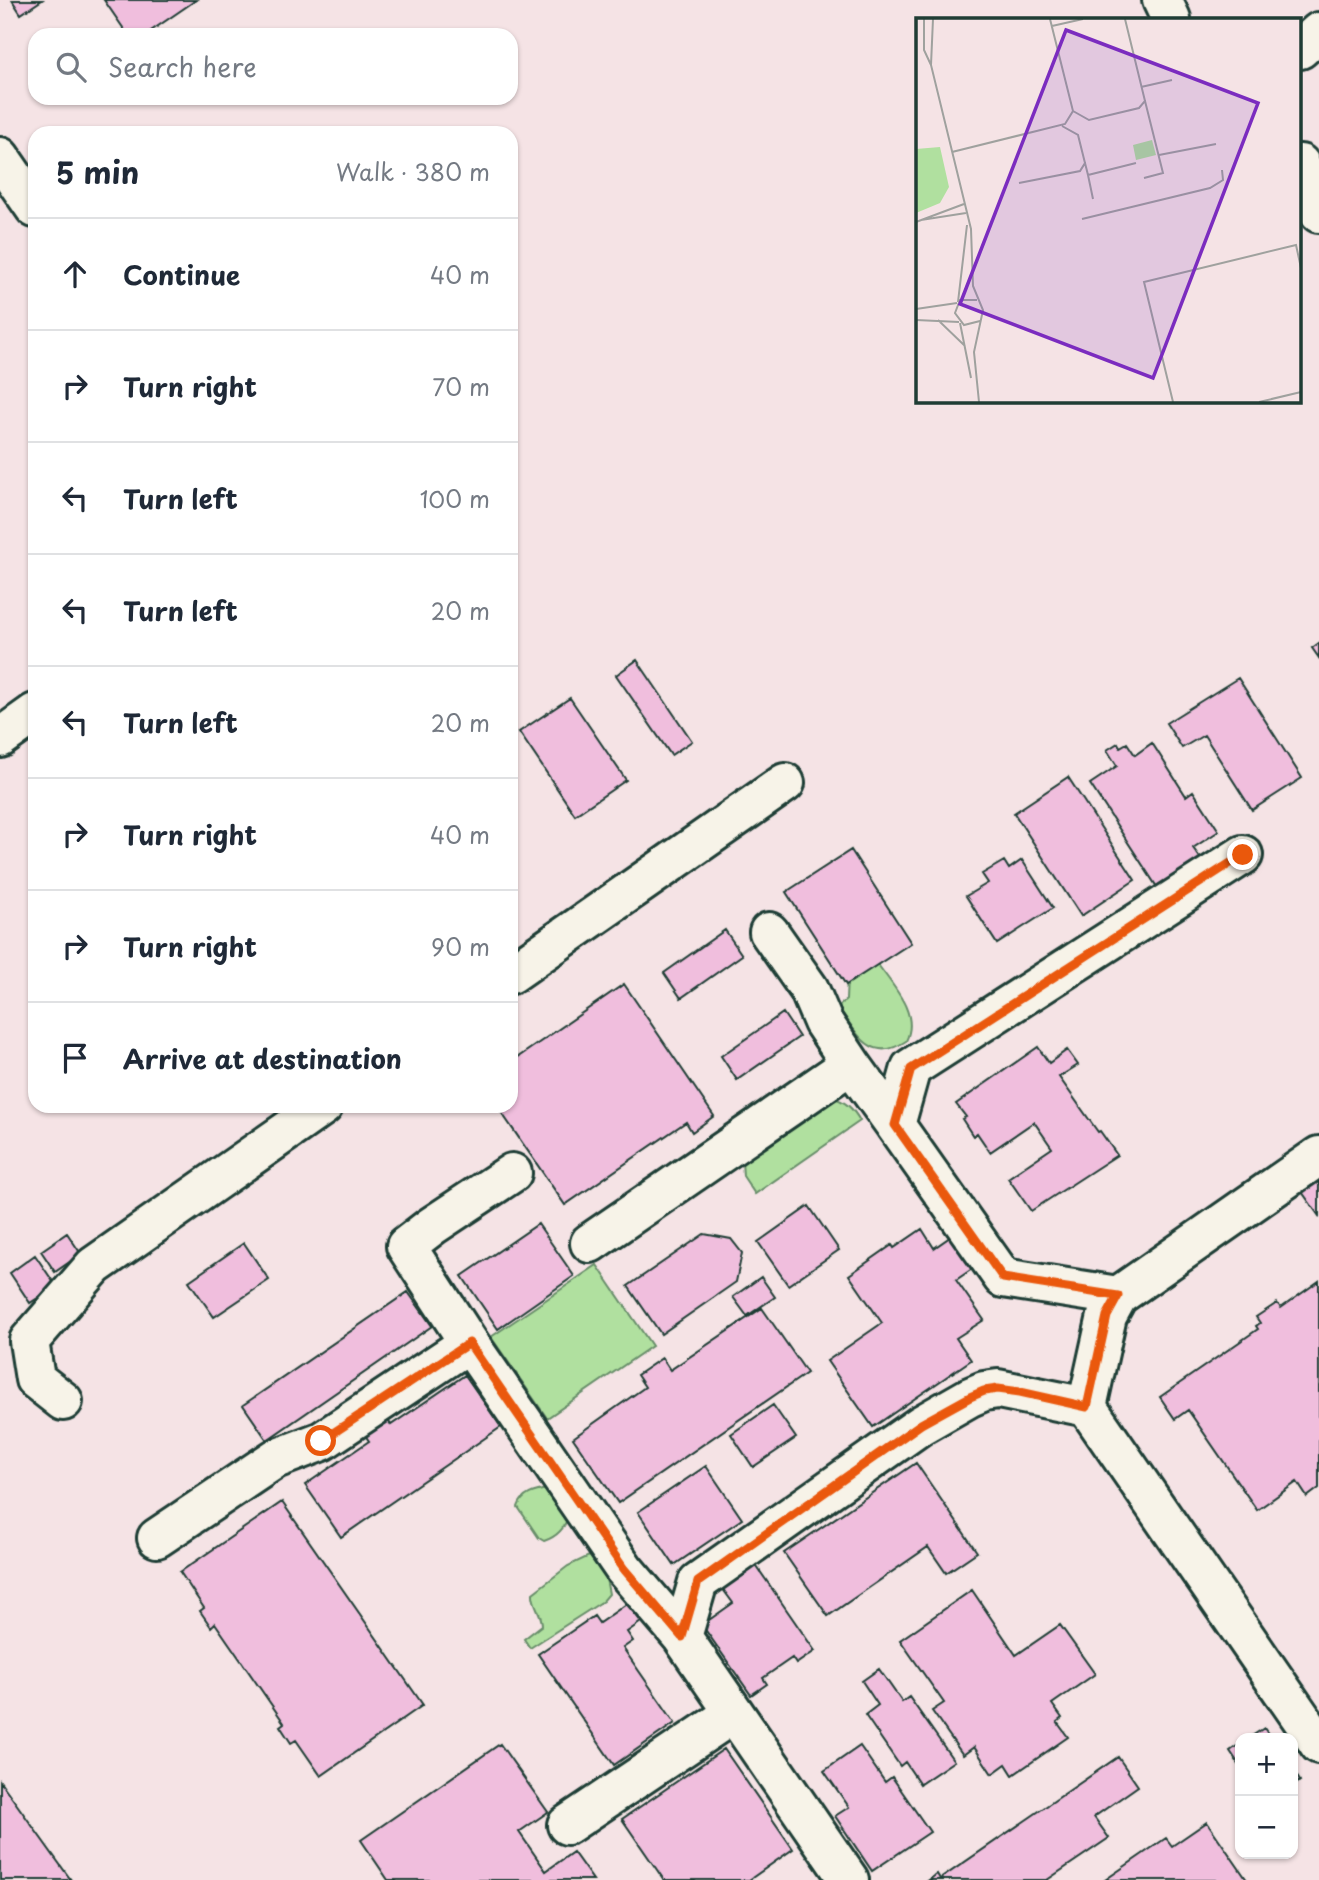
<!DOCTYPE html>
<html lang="en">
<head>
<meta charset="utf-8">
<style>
  body { margin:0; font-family:"Playpen Sans",sans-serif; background:#f6f6f7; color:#1f2937 }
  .controls { position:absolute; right:21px; bottom:21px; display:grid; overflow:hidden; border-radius:14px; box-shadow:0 2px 5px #0004 }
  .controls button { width:63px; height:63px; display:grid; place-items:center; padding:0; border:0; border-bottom:2px solid #e0e1e3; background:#fff; color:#1f2937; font:35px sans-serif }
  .stop { position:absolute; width:21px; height:21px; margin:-16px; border:5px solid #ea580c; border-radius:50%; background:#fff }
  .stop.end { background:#ea580c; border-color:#fff; box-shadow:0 2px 7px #0008 }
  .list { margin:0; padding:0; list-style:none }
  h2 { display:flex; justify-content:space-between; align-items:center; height:91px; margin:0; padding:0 28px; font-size:30px }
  h2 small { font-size:23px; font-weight:400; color:#747a83 }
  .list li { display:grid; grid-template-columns:46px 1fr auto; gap:21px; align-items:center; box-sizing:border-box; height:112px; padding:0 28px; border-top:2px solid #e0e1e3 }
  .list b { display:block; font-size:26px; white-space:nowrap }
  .list em { font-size:23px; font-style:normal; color:#747a83 }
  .icon { flex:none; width:38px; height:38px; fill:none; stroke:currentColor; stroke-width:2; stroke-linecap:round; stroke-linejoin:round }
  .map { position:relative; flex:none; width:1319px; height:1880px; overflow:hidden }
  .search { position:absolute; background:#fff; box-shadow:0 2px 5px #0004; left:28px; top:28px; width:490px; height:77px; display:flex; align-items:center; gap:18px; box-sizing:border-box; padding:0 24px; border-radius:21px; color:#747a83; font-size:26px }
  .panel { position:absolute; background:#fff; box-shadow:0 2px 5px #0004; left:28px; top:126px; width:490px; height:987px; border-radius:21px }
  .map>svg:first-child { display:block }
  .green { fill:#b0e09f; stroke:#688e6a; stroke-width:2 }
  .building { fill:#f0bedd; stroke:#1f3d34; stroke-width:2 }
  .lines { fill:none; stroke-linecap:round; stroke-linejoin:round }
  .minor-casing { stroke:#1f3d34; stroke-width:44 }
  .major-casing { stroke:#1f3d34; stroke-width:44 }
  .minor { stroke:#f7f3e8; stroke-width:38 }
  .major { stroke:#f7f3e8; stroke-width:38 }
  .route { stroke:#ea580c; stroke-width:9 }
  .inset-road { fill:none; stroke:#9fa19e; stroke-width:2 }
  .view { fill:#7b2cbf; fill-opacity:0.15; stroke:#7b2cbf; stroke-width:3.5 }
  .inset-edge { fill:none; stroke:#1f3d34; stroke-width:3.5 }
</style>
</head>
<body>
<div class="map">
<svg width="1319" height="1880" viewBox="0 0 1319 1880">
  <rect width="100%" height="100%" fill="#f5e3e5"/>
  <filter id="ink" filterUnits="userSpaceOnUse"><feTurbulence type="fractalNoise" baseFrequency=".0143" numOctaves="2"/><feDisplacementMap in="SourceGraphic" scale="14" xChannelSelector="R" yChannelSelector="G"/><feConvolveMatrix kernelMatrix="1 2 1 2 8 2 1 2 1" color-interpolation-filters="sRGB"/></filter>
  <g filter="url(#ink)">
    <path class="green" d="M874,959c15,23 47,53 32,82 -35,24 -49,-8 -68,-34l8,-7 1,-22z
      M831,1097c14,4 22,11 29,24l-105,73 -12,-18 -1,-15z
      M597,1265l55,81 -105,72 -56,-81z
      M548,1489l20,27c-3,12 -12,21 -24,25l-5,-3 -21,-31c4,-13 17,-16 30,-18z
      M589,1556l13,2 7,36 -6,7 -73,47 -6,-9 18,-14c0,-12 -10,-21 -9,-32l35,-27z"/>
    <path class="building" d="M12,0h30l-21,14z
      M104,0h92l-51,35h-17z
      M1319,643v15l-7,-10z
      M637,660l55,81 -21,14 -55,-80z
      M1238,678l64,100 -50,32 -48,-75 -22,13 -16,-25z
      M570,698l56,82 -51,35 -56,-83z
      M1118,743l2,4 7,-4 8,12 17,-12 34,53 7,-5 26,40 -26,17 8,11 -44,28 -67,-103 27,-18 -10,-16z
      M1068,777l67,103 -54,36 -67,-103z
      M851,850l60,93 -65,42 -60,-93z
      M1022,860l31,48 -56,36 -31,-48 22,-13 -6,-9 22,-13 5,8z
      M725,930l17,25 -61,43 -17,-25z
      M624,984l90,132 -22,16 -6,-10 -121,83 -68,-99h14v-44z
      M783,1013l16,24 -62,43 -16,-24z
      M1038,1047l11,16 18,-13 11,15 -19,12 39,55 2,-1 17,24 -86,56 -23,-33 44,-30 -18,-26 -44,30 -13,-19 -4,3 -11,-17 4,-2 -10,-13z
      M1319,1176v40l-19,-27z
      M809,1206l30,44 -51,35 -30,-43z
      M538,1224l36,52 -76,53 -36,-53z
      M922,1229l12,19 16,-11 22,32 -16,11 28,40 -28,18 15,22 -98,67 -46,-66 55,-38 -33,-48 43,-30 2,3z
      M67,1233l14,21 -26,18 -14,-21z
      M704,1234l27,5 11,14 -6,29 -75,52 -33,-48z
      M244,1243l25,37 -55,37 -25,-36z
      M35,1255l21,31 -26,17 -20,-30z
      M761,1277l14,20 -28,19 -14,-19z
      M1319,1281v207l-12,9 -10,-15 -40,28 -69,-100 -13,9 -15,-22 98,-68 -2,-3 4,-3 -4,-6 21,-14 4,5z
      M408,1292l24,34 -165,114 -24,-35z
      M762,1308l45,65 -189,130 -45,-65 72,-51 -8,-12 25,-17 8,12z
      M465,1375l36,52 -160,110 -36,-52 64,-44 -6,-9 23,-15 5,8z
      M773,1405l23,33 -43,29 -22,-33z
      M916,1463l61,89 -31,21 -18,-26 -100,69 -44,-63z
      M706,1466l36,53 -68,46 -36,-53z
      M282,1502l141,203 -102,71 -25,-36 -5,3 -11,-17 4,-3 -69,-100 -4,4 -11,-16 4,-3 -24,-36z
      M755,1564l60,87 -19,13 -4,-6 -29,20 4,6 -16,11 -49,-70 31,-22 -11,-15z
      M972,1590l44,65 44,-30 35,49 -43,30 10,14 -5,4 11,15 -55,38 -7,-11 -14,10 -18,-27 -11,8 -31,-44 12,-8 -44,-63z
      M628,1603l13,19 -14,10 6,9 -10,7 52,75 -61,42 -76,-111 56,-38 5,7z
      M879,1669l23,33 7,-5 45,64 -34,23 -15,-22 -5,4 -35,-51 13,-10 -16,-24z
      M1264,1728l7,10h-22z
      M500,1744l48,68 -29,20 27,39 27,-19 20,28h-205l-27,-40z
      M1240,1744v22l-10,-15z
      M860,1746l25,36 7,-5 38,55 -58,39 -37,-55 14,-9 -25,-36z
      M724,1749l69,100 -44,31h-85l-42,-61z
      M1118,1757l20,29 -44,31 15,21 -62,42h-118l8,-6 3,5z
      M1293,1770l7,11 -7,5z
      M0,1781l71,99h-71z
      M1207,1822l40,58h-142l61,-42 6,8z"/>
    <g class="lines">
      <defs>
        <path id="minor" d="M0,157l35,51
          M0,738l35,-25
          M769,932l40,57 14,33 28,42
          M511,974l274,-191
          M1319,1156l-201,140 -11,20 -20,91 232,337
          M512,1173l-80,53 -26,20 63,97 155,226 58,68
          M590,1243l261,-179 44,61
          M1118,1296l-115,-18 -108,-153 16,-57 332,-213
          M63,1401l-28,-22 -6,-38 65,-75 229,-160
          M157,1538l118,-79 47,-18 147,-98
          M567,1825l167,-112
          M849,1880l-167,-243 16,-55 223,-157 49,-28 14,-6 14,-2 89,18"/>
        <path id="major" d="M1162,0l9,19
          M1300,49l19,-17
          M1300,164l19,49"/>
      </defs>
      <use href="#minor" class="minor-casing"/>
      <use href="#major" class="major-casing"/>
      <use href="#minor" class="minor"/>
      <use href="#major" class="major"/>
    </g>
  </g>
  <g class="lines" filter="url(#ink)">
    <path class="route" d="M321,1441l148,-98 155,226 58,68 16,-55 223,-158 49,-27 14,-6 14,-2 22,3 67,15 20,-91 11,-20 -115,-18 -108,-153 16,-56 332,-214"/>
  </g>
  <g transform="translate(916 18)">
    <rect width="385" height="385" fill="#f5e3e5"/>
    <path d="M236,122l4,15 -20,5 -3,-15zM24,129l9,40 -9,16 -24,10v-64z" fill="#b0e09f"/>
    <path class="inset-road" d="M8,1v31l7,15M17,1l-2,46 40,164 2,57 10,24 -9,42 5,50M136,8l31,-7M225,69l31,-7M157,93l16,9 50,-12 6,-7 -20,-82M36,134l113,-28 8,-13 -23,-92M243,137l57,-11M169,145l3,12 48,-12M172,157l5,24M228,160l19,-5 -18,-72M103,165l61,-12 5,-8 -7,-28 -16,-9M166,201l128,-31 13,-8 -1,-10M5,202l45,-7M0,204l48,-18M61,282h-17l-5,13 9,12 16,-4M42,284l9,-77M0,291l41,-6M0,302l43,2M22,302l27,26M44,305l11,55M257,384l-29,-120 152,-37 5,23M343,384l42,-10"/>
    <path class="view" d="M150,12l192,73 -105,275 -193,-74z"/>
    <rect width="385" height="385" class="inset-edge"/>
  </g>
</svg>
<div class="controls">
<button>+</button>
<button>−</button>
</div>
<div class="stop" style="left:321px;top:1441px"></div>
<div class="stop end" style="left:1243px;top:855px"></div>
<div class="search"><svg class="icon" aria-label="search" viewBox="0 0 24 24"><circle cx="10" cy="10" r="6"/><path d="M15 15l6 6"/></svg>Search here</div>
<section class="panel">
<h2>5 min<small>Walk · 380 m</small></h2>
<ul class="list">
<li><svg class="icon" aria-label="ahead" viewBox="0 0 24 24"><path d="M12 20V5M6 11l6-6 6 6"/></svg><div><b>Continue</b></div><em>40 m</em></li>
<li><svg class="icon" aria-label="right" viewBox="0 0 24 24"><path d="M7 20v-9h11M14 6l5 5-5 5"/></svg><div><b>Turn right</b></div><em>70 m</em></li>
<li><svg class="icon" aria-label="left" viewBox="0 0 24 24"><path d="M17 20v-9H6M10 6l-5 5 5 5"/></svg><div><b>Turn left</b></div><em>100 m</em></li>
<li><svg class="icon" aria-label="left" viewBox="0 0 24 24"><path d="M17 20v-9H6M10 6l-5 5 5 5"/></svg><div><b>Turn left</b></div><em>20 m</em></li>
<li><svg class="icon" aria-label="left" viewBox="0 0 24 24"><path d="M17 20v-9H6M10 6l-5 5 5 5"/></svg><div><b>Turn left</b></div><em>20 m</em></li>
<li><svg class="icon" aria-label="right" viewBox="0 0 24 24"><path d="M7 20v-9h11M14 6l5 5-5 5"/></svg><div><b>Turn right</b></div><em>40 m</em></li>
<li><svg class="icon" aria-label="right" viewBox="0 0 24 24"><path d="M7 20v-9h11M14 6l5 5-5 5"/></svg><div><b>Turn right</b></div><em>90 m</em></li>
<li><svg class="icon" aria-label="arrive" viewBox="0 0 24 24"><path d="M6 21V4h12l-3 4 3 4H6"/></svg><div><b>Arrive at destination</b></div></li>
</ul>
</section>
</div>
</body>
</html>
